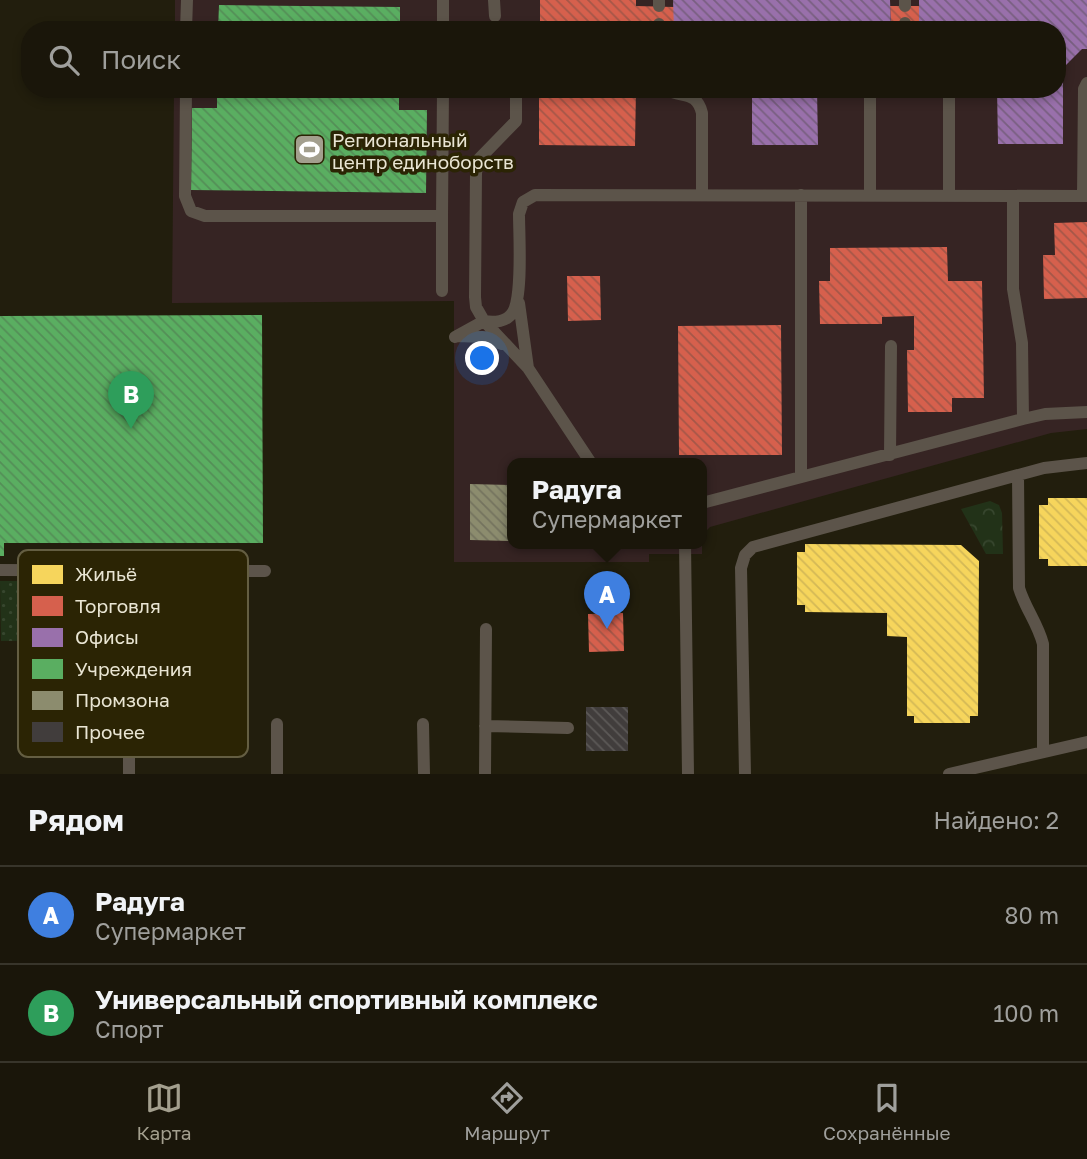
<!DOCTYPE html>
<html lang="ru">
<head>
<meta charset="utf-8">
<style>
  body { margin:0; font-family:"Golos Text",sans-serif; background:#231f13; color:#f1f3f6 }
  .you { position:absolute; left:483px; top:359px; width:24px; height:24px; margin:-18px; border:5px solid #fff; border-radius:50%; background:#1a73e8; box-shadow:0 0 0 10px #1a73e833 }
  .badge { display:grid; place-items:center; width:46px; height:46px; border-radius:50%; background:#a39f8e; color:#fff; font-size:23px; font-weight:700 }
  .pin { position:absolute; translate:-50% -58px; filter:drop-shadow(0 2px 4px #0008) }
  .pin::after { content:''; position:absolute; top:37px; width:24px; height:21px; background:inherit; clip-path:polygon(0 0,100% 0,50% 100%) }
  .popup { position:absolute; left:507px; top:458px; width:200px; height:91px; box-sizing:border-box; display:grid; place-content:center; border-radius:14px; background:#1a160a; filter:drop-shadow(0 2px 5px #0005); font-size:23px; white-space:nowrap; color:#9f9f9c }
  .popup b { font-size:26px; color:#f1f3f6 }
  .popup::after { content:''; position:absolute; left:50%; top:100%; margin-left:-14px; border:14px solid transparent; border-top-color:#1a160a }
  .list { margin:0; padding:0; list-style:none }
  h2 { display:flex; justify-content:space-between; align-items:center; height:91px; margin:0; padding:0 28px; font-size:30px }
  h2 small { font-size:23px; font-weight:400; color:#9f9f9c }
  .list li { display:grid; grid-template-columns:46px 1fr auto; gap:21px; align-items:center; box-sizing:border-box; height:98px; padding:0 28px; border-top:2px solid #38352b }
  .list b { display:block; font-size:26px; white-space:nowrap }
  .list p { margin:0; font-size:23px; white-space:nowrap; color:#9f9f9c }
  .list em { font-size:23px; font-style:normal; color:#9f9f9c }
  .icon { flex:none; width:38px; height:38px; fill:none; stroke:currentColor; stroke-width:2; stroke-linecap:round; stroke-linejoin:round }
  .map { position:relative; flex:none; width:1087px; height:774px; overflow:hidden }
  .search { position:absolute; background:#1a160a; box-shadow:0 4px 10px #0003; left:21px; right:21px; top:21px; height:77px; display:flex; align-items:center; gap:18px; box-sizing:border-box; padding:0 24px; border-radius:28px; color:#9f9f9c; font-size:26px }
  .sheet { height:287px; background:#1a160a }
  nav { display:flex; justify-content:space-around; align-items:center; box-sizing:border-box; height:98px; border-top:2px solid #38352b; background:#1a160a; font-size:19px; color:#9f9f9c }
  nav a { display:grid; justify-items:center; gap:4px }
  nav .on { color:#a39f8e }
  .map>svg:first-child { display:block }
  .commercial { fill:#362423; fill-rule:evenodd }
  .grass { fill:url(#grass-dots) }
  .park { fill:url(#park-crowns) }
  .homes { fill:url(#homes-back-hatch) }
  .shops { fill:url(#shops-back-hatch) }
  .offices { fill:url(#offices-back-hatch) }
  .public { fill:url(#public-back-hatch) }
  .industry { fill:url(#industry-back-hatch) }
  .building { fill:url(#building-back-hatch) }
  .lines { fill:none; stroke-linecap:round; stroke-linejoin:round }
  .service { stroke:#5c544a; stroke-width:12 }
  .labels { text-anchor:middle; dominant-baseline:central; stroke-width:7; stroke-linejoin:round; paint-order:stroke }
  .poi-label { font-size:19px; fill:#e9e5d3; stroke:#2b2404; text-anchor:start }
  .key { fill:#2b2404; stroke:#645e42; stroke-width:2 }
  .key-label { font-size:19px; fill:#e9e5d3 }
</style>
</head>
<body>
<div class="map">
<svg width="1087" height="774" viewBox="0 0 1087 774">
  <defs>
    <pattern id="grass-dots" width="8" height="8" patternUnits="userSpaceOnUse" patternTransform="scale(1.75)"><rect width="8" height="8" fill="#223218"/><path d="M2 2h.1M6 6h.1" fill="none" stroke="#37462e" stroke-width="1.8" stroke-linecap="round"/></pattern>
    <pattern id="park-crowns" width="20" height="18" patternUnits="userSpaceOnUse" patternTransform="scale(1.75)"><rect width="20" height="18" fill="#223218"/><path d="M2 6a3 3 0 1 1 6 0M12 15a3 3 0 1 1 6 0" fill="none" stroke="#37462e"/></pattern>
    <pattern id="homes-back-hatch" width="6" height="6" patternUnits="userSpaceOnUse" patternTransform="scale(1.75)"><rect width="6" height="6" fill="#f6d55c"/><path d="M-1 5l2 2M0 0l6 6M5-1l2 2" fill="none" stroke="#d3b856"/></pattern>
    <pattern id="shops-back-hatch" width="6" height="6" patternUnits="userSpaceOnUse" patternTransform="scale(1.75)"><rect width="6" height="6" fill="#d6604d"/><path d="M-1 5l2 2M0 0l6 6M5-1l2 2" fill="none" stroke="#a45748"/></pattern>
    <pattern id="offices-back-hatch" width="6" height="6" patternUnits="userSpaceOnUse" patternTransform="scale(1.75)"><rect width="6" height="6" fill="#9970ab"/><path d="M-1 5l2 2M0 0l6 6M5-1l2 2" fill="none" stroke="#785f80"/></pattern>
    <pattern id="public-back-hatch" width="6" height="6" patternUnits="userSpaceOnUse" patternTransform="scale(1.75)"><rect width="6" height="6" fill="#5aae61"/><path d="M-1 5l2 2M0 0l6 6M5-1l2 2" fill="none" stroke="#548e57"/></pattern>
    <pattern id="industry-back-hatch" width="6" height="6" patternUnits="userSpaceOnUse" patternTransform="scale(1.75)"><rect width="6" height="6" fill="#8c8c6e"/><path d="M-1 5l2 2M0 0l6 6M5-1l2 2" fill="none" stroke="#74735e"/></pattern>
    <pattern id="building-back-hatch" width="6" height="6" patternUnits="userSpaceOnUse" patternTransform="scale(1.75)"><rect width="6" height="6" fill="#413d3c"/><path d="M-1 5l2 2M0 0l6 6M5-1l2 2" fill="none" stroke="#5c5957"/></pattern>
  </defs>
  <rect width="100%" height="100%" fill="#221e0d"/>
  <path class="commercial" d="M175,0h912v429l-36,4 -341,94 -8,8v19h-53v8h-195v-261l-282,2 2,-214h883v-59h-882zM512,463h190v80h-190z"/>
  <path class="grass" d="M0,581h97l8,3 7,12v44l-111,1z
    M72,651h40v96c-4,8 -12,9 -21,8l-6,-7v-75l-3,-12z"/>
  <path class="park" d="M990,501l9,4 3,8 1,41h-17l-25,-45z"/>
  <path class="homes" d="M1048,498h39v68h-39v-7h-9v-54h9z
    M805,544l156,1 18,16 -1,155h-8v7h-56v-7h-7v-79l-20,-1v-23l-82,-1v-7h-8v-53h8z"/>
  <path class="shops" d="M540,0h96v6l38,1v17h-38v6h-96z
    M890,6h29v17h-28z
    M539,89h97l-1,57 -96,-1z
    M1087,222v76l-43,1 -1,-44h12l-1,-32z
    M947,247l1,34h34l2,117h-32v14h-44l-1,-62h7v-34l-32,1v7h-62l-1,-43h11v-33z
    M567,276h33l1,44 -33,1z
    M781,325l1,130h-103l-1,-129z
    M623,613l1,38 -35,1 -1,-38z"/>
  <path class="offices" d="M673,0h217l1,30h-217z
    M919,0h168v49h-5l-19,19v76h-65l-1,-55h60v-59h-138z
    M752,89h65l1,56h-66z"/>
  <path class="public" d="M219,5l181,2v23h-182z
    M217,89h182v21h28l-1,83 -235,-3 1,-82h25z
    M262,315l1,228h-259v13h-4v-240z"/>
  <path class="industry" d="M470,484l42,1v56l-42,-1z"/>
  <path class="building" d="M586,707h42v44h-42z"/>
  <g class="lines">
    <path class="service" d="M443,0v30
      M494,0l1,16
      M659,0v6
      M905,0v6
      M905,23v7
      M659,24v6
      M186,30l1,-30
      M186,89l-1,107 6,15 14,5h237v75
      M516,89v32l-37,38 -3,14 -1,124 1,10 8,14c10,2 23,1 29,-9 10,-16 6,-78 6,-98l4,-12 12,-7 552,1
      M665,89c18,10 31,1 37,24v81
      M870,89v106
      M949,89v106
      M801,195v282
      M1013,196v93l9,54 1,76
      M1083,196l1,-107 3,-6
      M442,216l1,-127
      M519,303l9,65
      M458,336l25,1 19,7
      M455,337l29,-16 44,47 63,95
      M890,455l1,-109
      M1018,475l1,113c6,20 19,36 24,56v108
      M702,503l321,-84 22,-5 42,-2
      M685,543l3,231
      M0,570l265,1
      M129,723v51
      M423,724l1,50
      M485,726l83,2
      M277,774v-50
      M485,774l1,-145
      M745,774l-4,-206 4,-13 8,-8 291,-79 43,-5
      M949,774l138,-32"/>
  </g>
  <defs>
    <symbol id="stadium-square" viewBox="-11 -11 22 22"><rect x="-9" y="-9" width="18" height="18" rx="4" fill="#a39f8e" stroke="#2b2404"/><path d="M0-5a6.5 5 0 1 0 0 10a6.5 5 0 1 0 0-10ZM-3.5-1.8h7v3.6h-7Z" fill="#fff"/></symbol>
  </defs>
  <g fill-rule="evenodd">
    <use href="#stadium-square" x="292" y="132" width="35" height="35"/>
  </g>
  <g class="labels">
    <g class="poi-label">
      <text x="332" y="139">Региональный<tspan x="332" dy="22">центр единоборств</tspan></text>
    </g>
  </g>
  <rect x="18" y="550" width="230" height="207" rx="10" class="key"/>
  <rect x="32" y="565" width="31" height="19" fill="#f6d55c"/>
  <rect x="32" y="596" width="31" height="20" fill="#d6604d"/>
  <rect x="32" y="628" width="31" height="19" fill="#9970ab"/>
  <rect x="32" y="659" width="31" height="20" fill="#5aae61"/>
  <rect x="32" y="691" width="31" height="19" fill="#8c8c6e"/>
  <rect x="32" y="722" width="31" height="20" fill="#413d3c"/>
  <g class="key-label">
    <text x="75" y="581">Жильё</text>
    <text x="75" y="613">Торговля</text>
    <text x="75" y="644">Офисы</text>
    <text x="75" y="676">Учреждения</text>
    <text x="75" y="707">Промзона</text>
    <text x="75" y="739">Прочее</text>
  </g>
</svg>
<div class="you"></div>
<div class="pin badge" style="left:607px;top:629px;background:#3f7fe0">A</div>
<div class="popup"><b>Радуга</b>Супермаркет</div>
<div class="pin badge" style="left:131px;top:429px;background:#2e9e5b">B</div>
<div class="search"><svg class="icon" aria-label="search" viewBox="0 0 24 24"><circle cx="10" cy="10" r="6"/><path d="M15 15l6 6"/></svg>Поиск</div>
</div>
<section class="sheet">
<h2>Рядом<small>Найдено: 2</small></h2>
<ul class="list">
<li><span class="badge" style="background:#3f7fe0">A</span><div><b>Радуга</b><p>Супермаркет</p></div><em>80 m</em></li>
<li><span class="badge" style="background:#2e9e5b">B</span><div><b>Универсальный спортивный комплекс</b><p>Спорт</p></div><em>100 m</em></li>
</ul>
</section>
<nav>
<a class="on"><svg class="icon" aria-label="map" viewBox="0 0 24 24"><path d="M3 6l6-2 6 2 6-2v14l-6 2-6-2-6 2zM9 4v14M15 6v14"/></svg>Карта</a>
<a><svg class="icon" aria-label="directions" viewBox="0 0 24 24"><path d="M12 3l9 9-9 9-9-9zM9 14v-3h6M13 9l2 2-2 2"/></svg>Маршрут</a>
<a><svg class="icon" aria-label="saved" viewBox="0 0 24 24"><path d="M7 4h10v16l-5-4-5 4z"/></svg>Сохранённые</a>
</nav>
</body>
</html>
